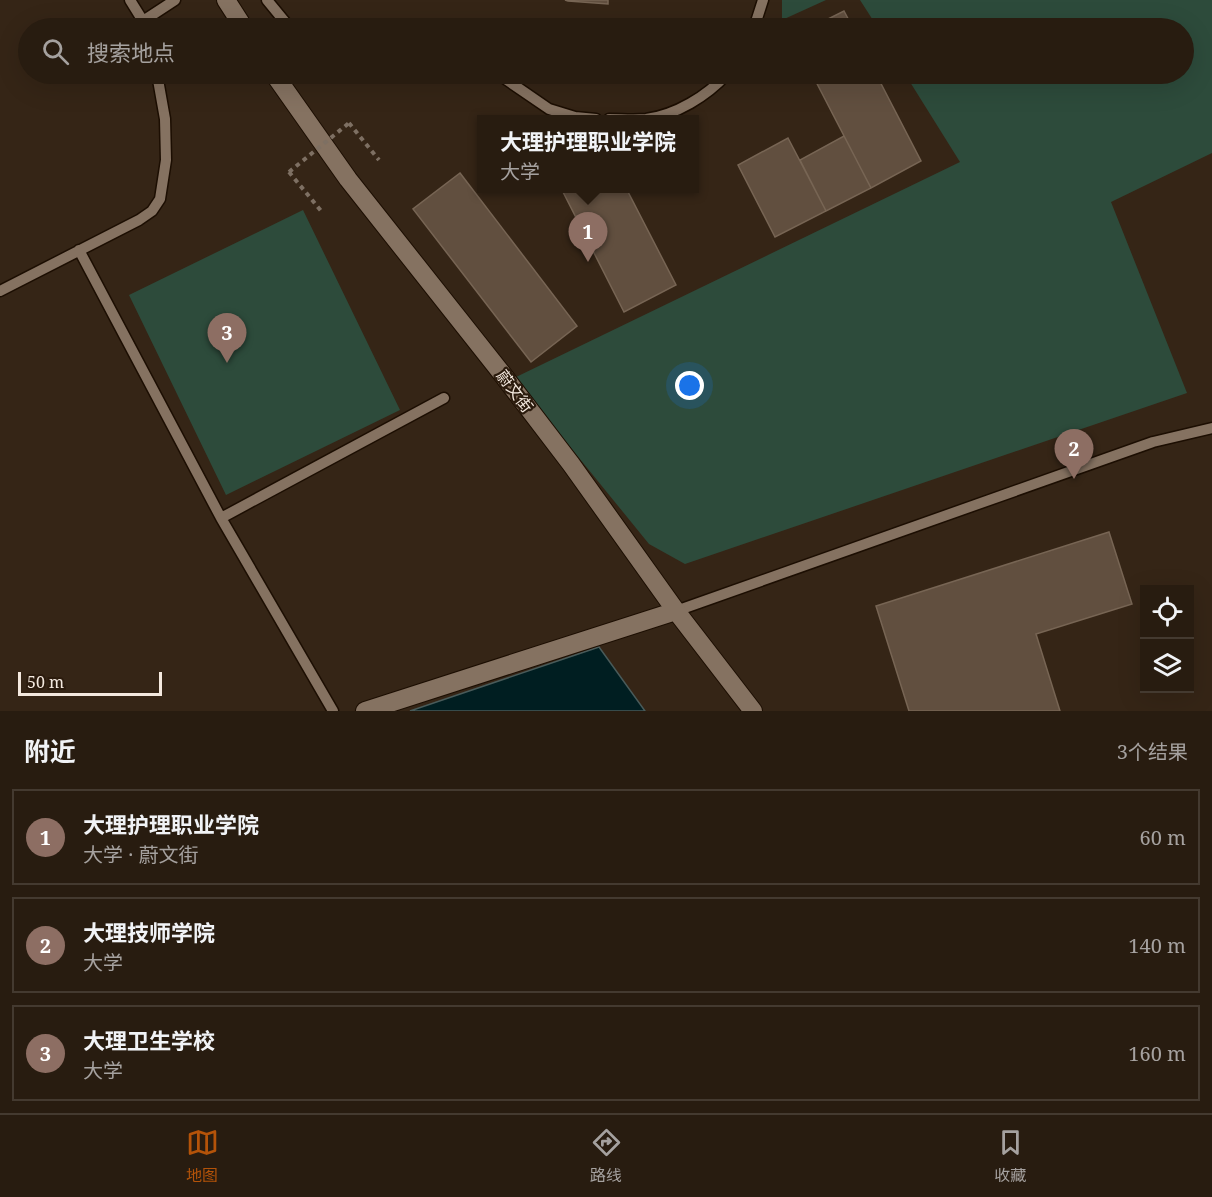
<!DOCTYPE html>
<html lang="zh">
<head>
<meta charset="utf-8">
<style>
  body { margin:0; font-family:"Noto Serif","Noto Sans SC",serif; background:#302519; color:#f1f3f6 }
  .controls { position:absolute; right:18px; bottom:18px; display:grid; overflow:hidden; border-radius:0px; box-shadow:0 6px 24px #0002 }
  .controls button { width:54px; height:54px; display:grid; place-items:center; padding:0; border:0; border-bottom:2px solid #443a30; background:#281c10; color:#f1f3f6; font:30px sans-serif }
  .scale { position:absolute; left:18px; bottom:15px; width:144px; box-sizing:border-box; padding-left:6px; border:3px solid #f4e9df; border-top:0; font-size:16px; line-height:21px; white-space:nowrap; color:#f4e9df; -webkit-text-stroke:4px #2b1b0d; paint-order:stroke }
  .you { position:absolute; left:690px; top:386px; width:21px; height:21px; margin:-15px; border:4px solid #fff; border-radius:50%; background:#1a73e8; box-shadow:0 0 0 9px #1a73e833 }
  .badge { display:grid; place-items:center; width:39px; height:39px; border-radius:50%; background:#b45309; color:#fff; font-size:20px; font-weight:700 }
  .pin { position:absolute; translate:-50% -50px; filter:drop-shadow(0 2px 3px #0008) }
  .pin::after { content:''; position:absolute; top:32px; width:21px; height:18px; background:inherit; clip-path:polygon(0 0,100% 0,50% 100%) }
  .popup { position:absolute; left:477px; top:115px; width:222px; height:78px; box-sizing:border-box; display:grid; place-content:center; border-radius:0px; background:#281c10; filter:drop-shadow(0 2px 4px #0005); font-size:20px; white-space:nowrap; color:#a5a19f }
  .popup b { font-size:22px; color:#f1f3f6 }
  .popup::after { content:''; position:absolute; left:50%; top:100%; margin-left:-12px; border:12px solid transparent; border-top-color:#281c10 }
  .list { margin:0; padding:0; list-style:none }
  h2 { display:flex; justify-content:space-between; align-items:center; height:78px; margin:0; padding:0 24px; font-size:26px }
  h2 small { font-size:20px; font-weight:400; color:#a5a19f }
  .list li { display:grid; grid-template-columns:39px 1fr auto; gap:18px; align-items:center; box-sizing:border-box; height:96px; margin:0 12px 12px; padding:0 12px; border:2px solid #443a30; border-radius:0px }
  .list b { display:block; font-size:22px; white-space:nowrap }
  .list p { margin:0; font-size:20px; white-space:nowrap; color:#a5a19f }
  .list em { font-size:20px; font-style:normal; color:#a5a19f }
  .icon { flex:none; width:33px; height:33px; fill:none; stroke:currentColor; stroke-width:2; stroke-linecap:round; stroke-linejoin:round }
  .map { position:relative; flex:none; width:1212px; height:711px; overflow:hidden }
  .search { position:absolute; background:#281c10; box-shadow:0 6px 24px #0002; left:18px; right:18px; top:18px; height:66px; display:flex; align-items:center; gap:15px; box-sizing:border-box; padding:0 21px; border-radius:33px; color:#a5a19f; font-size:22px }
  .sheet { height:402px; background:#281c10 }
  nav { display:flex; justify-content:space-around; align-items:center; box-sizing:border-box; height:84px; border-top:2px solid #443a30; background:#281c10; font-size:16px; color:#a5a19f }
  nav a { display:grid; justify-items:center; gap:3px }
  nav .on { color:#b45309 }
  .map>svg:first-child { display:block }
  .green { fill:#2d4b3b }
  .water { fill:#001e21; stroke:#495b5a; stroke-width:1.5 }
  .building { fill:#614f3f; stroke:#776554; stroke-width:1.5 }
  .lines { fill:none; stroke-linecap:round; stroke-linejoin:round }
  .lane-casing { stroke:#1c0e02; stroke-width:13 }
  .street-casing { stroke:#1c0e02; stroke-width:20 }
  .path { stroke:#7e7063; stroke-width:4; stroke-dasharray:4.5 4.5; stroke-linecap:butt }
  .lane { stroke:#857261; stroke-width:10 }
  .street { stroke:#857261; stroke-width:18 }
  .path-bridge { stroke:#7e7063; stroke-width:4; stroke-dasharray:4.5 4.5; stroke-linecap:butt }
  .labels { text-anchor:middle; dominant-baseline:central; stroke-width:4.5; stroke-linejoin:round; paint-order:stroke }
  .street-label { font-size:16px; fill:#f4e9df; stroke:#2b1b0d }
</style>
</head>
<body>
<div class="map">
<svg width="1212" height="711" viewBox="0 0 1212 711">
  <rect width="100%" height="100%" fill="#352516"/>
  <path class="green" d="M782,0h44l-44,20z
    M860,0h352v153l-101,49 76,191 -502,171 -36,-20 -135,-166 446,-216 -55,-88h279v-46h-306z
    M303,210l97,200 -174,85 -97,-200z"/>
  <path class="water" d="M599,647l46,64h-235z"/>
  <path class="building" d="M565,0h43v4l-40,-3z
    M844,11l9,17h-43z
    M812,74h64l45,87 -50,27z
    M844,136l27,52 -45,23 -26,-51z
    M788,138l38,73 -51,26 -37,-72z
    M460,173l117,153 -46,36 -118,-153z
    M565,188h61l50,97 -52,27 -62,-122z
    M1109,532l23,72 -96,30 24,77h-151l-33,-105z"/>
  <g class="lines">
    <defs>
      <path id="lane" d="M130,0l13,21 1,7
        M267,0l23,28
        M143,21l32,-21
        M754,28l9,-28
        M498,74l51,35 26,8 21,2
        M609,119c12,0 25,1 37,0 30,-4 61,-23 81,-45
        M79,250l142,268 112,193
        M0,291l139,-71 13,-9 8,-12 6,-39 -1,-41 -8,-45
        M221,518l223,-120
        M676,611l477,-169 59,-14"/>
      <path id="street" d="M226,0l18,28
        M274,74l74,105 155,196 68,89 105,147 77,100
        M365,711l311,-100"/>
    </defs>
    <use href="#lane" class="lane-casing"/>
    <use href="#street" class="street-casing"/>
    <path class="path" d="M349,123l30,37
      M289,172l33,40"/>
    <use href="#lane" class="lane"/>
    <use href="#street" class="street"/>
    <path class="path-bridge" d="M289,172l60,-49"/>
  </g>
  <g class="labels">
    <g class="street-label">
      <text transform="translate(515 391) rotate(53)">蔚文街</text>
    </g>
  </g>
</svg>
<div class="controls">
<button><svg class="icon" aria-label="locate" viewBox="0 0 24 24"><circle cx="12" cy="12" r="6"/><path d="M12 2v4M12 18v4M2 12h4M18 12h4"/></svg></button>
<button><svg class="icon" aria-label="layers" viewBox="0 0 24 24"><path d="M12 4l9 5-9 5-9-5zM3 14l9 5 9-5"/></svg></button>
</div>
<div class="scale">50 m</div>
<div class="you"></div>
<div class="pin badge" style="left:588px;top:262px;background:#8d6e63">1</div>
<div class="popup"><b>大理护理职业学院</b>大学</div>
<div class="pin badge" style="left:1074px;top:479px;background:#8d6e63">2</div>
<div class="pin badge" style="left:227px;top:363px;background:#8d6e63">3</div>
<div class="search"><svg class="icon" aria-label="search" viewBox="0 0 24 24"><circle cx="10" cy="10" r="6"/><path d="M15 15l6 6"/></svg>搜索地点</div>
</div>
<section class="sheet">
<h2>附近<small>3个结果</small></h2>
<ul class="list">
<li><span class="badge" style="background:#8d6e63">1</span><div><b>大理护理职业学院</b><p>大学 · 蔚文街</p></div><em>60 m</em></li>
<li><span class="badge" style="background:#8d6e63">2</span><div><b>大理技师学院</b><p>大学</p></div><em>140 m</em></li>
<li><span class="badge" style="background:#8d6e63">3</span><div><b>大理卫生学校</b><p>大学</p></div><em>160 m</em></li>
</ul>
</section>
<nav>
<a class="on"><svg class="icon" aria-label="map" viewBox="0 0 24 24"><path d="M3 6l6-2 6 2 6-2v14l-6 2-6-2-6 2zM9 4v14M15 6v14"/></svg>地图</a>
<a><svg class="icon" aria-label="directions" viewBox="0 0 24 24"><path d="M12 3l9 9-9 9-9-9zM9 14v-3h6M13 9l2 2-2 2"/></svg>路线</a>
<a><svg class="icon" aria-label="saved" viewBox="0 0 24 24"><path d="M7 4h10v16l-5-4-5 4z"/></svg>收藏</a>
</nav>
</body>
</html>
